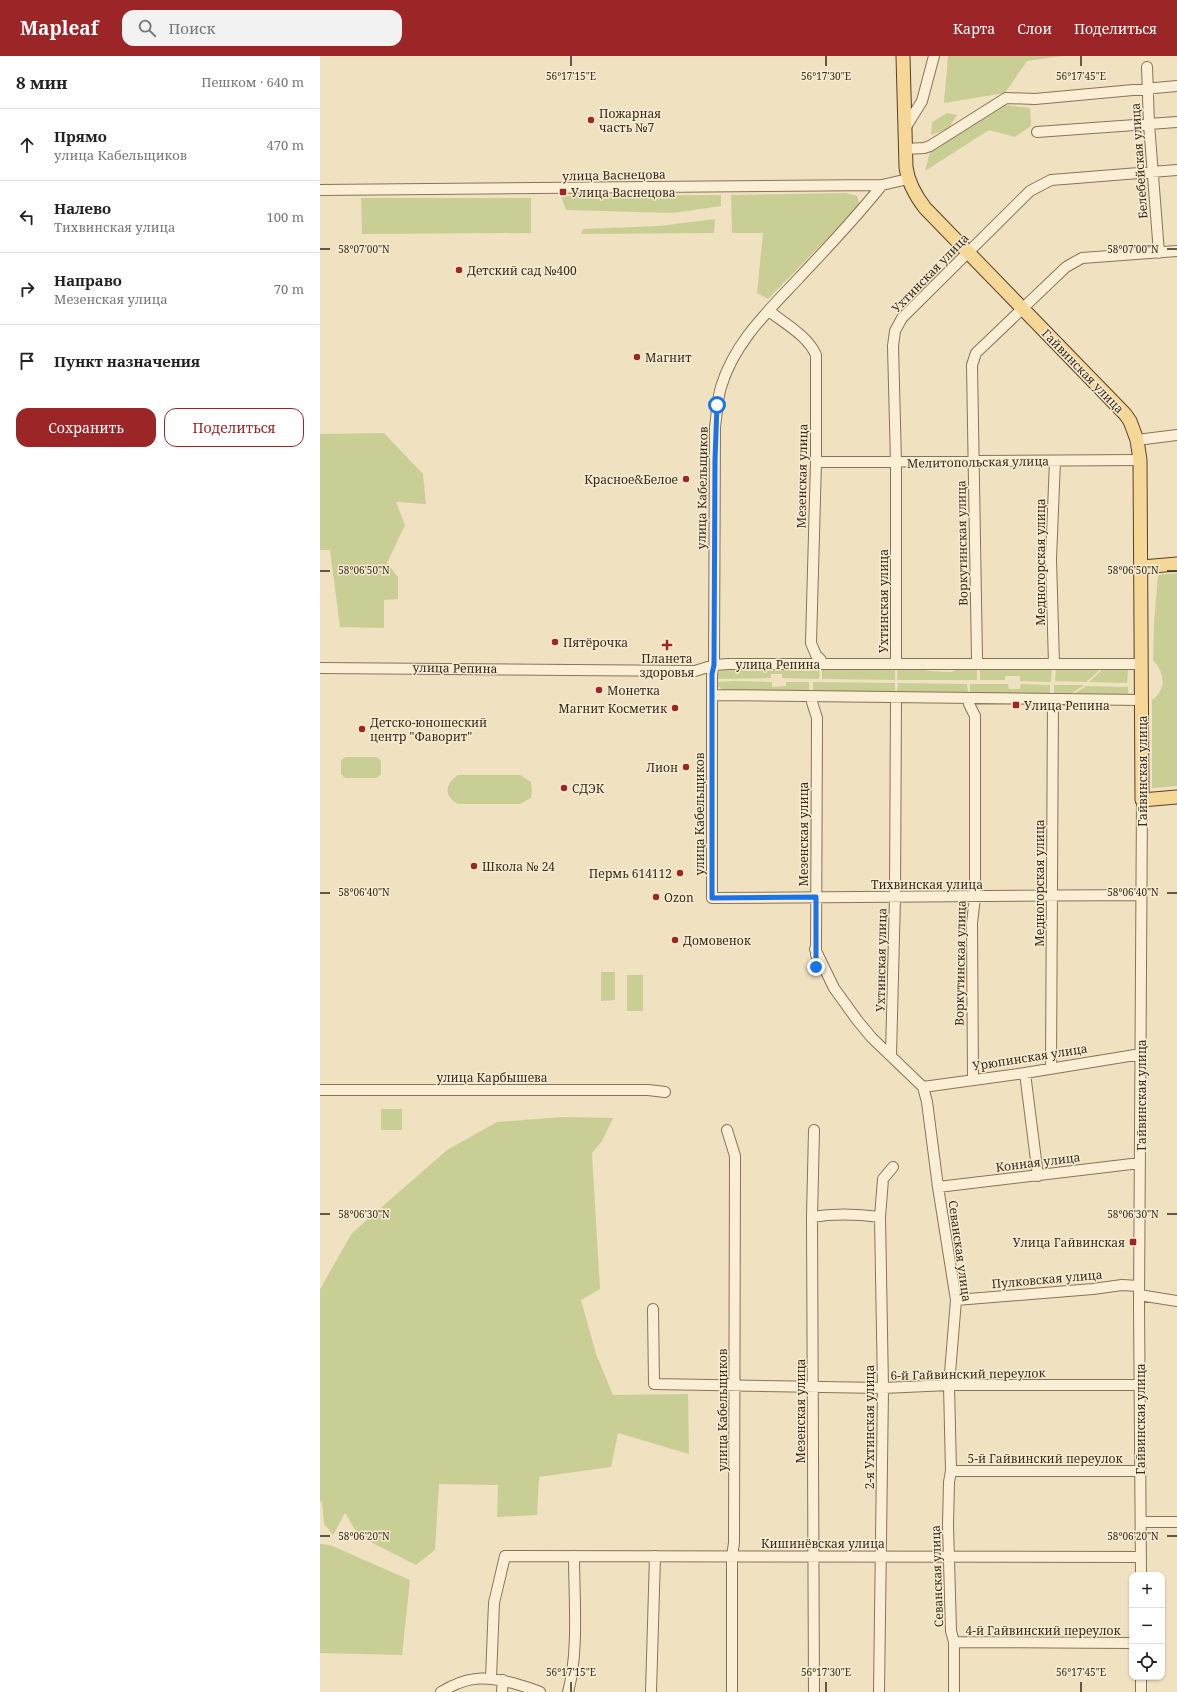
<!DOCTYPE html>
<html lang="ru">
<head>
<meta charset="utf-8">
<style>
  body { margin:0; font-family:"Noto Serif",serif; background:#f2f2f2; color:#222 }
  .controls { position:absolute; right:12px; bottom:12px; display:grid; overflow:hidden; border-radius:8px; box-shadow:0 1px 3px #0004 }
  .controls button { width:36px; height:36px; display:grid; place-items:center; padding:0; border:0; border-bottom:1px solid #e0e0e0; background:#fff; color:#222; font:20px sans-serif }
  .stop { position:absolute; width:12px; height:12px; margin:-9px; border:3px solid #1a73e8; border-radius:50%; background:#fff }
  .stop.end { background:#1a73e8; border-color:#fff; box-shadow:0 1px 4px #0008 }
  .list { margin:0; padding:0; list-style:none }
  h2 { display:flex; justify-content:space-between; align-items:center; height:52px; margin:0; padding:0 16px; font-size:17px }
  h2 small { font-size:13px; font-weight:400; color:#767676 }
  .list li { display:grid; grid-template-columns:26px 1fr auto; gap:12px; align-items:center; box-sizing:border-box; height:72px; padding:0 16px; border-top:1px solid #e0e0e0 }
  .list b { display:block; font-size:15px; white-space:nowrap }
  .list p { margin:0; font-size:13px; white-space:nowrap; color:#767676 }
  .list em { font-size:13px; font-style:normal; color:#767676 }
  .actions { display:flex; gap:8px; padding:12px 16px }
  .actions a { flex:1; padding:9px 0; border:1px solid #9c2527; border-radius:12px; text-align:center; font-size:14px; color:#9c2527 }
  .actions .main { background:#9c2527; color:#fff }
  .icon { flex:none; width:22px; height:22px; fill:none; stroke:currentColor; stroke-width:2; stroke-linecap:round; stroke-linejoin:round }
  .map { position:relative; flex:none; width:857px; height:1636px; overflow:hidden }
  header { display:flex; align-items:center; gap:24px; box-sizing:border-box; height:56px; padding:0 20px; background:#9c2527; color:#fff }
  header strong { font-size:19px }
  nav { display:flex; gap:22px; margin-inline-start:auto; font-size:14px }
  .search { width:280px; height:36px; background:#f2f2f2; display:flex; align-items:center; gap:10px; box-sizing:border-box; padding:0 14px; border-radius:12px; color:#767676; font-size:15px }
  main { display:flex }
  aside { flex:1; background:#fff }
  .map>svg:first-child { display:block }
  .green { fill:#c9cf94 }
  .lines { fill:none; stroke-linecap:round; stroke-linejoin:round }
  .minor-casing { stroke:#8a7258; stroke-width:12 }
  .major-casing { stroke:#58402c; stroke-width:15 }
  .minor { stroke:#faefd5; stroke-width:10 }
  .major { stroke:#f5d797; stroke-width:13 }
  .route { stroke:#1a73e8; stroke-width:5 }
  .ticks { fill:none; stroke:#392a1d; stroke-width:1.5 }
  .poi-dot { fill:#9c2527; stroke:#f7ecd1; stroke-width:1.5 }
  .labels { text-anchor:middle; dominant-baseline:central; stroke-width:3; stroke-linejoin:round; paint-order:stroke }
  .poi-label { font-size:12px; fill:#392a1d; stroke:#f7ecd1; text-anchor:start }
  .street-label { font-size:12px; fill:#392a1d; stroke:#f7ecd1 }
  .ticks-label { font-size:10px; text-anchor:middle; fill:#392a1d; stroke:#f7ecd1; stroke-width:3; stroke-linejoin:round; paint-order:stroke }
</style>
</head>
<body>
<header>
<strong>Mapleaf</strong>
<div class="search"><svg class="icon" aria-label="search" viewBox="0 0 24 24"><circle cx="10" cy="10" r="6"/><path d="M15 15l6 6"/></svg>Поиск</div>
<nav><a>Карта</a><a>Слои</a><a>Поделиться</a></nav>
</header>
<main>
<aside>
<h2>8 мин<small>Пешком · 640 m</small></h2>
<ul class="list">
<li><svg class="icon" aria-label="ahead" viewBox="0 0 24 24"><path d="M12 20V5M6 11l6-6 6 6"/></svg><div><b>Прямо</b><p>улица Кабельщиков</p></div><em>470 m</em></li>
<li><svg class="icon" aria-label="left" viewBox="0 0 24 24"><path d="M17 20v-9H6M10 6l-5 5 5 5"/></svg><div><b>Налево</b><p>Тихвинская улица</p></div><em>100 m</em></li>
<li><svg class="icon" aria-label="right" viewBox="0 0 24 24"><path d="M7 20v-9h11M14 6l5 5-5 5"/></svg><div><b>Направо</b><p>Мезенская улица</p></div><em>70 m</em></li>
<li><svg class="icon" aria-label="arrive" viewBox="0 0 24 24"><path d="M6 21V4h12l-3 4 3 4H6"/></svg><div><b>Пункт назначения</b></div></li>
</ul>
<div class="actions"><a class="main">Сохранить</a><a>Поделиться</a></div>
</aside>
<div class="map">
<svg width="857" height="1636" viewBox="0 0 857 1636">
  <rect width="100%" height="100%" fill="#f0e1c1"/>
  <path class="green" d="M628,0h115l-36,5 -22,32 -61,10z
    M685,49l25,3 1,18 -16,11 -26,-7 -64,41 5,-19z
    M627,57l10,2 -9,14 -17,6 1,-13z
    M526,137l11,3 3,9 -92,94 -11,-6 6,-60h-31l-1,-38z
    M401,139v11l-48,7 -107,-3 -5,-14z
    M41,142h170v35l-169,1z
    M395,163l-1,14 -133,1 2,-5 76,-3z
    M64,377l39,41 3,30 -30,-2 9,23 -18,38 11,14v22l-14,1v28l-44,-1 -10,-77h-10v-116z
    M857,517v213l-25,2v-88c15,-11 13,-27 1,-40l1,-37 4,-48z
    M657,611v13h-80l1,-12h17l14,3 22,1 10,-4z
    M500,612l-1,11 -37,-1v-4h-11v4l-55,1 3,-7 4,-3z
    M502,612h73v12l-73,-1z
    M660,612h72l-1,14 -31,-1v-5h-15v4h-25z
    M736,612h46l-16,14 -31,-1z
    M784,612l23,1 1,2 -1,12 -38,-1z
    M413,625l39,1v5l14,-1v-4h23v10l-85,-1 -6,-5 -1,-4z
    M493,626l82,1v10l-82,-1z
    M578,627l69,1 1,9h-71z
    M650,628h38l1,5h11l1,-5 29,1v9l-80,-1z
    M734,629h30l-13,9h-17z
    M766,630l42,1v8l-54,-1z
    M25,701h32l4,4v13l-4,4h-32l-4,-4v-13z
    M138,719h62l11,7 1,8 -1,8 -11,6h-62c-14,-7 -14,-20 0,-29z
    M281,916h14v28l-14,1z
    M307,919h16v36h-16z
    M61,1053h21v21h-21z
    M242,1061l51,1 -11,23 -10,12 8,136 -19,11 15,54 17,41 75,-1 1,60 -71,-21 -7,34 -72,10 -2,38 -40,2 1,-32 -59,-1 -4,66 -19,15 -57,-29 -14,-23 -12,22 -9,-11 -2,-22 -2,-1v-212l32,-56 95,-83 50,-28z
    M0,1488l10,1 80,35 -8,75 -82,-2z"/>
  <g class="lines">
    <defs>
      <path id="minor" d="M827,11l2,57 10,129
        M584,74l18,-29 12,-45
        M717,76l140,-10
        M585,93l19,-1 6,-2 76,-48 29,1 142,-13
        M562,129c-26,33 -55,63 -84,94 -30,32 -64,64 -77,108 -4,13 -4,27 -6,40l-1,238 -2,9v224l429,-3
        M0,134l562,-5 26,-6
        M449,255c15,12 39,25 47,44v107l-5,181 5,12 5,5
        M817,384l40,-5
        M496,406l324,-2
        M657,603l-5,-294 4,-12 90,-86 16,-9 95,-7
        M576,608v-201l-3,-117 2,-15 7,-13 128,-127 21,-11 126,-10
        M734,608l-3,-105 4,-98
        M0,612l375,3 19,-6 14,-1h414
        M392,639l430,5
        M492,646l5,16 -1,237
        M649,648l6,12v181l-3,26 1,156
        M495,893l19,39 23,32 15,18 51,49 4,15 11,85 18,113 -7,85 2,86 -2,11 -1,43 3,106 3,11v50
        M571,999l4,-158 1,-199
        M731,1011l2,-368
        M705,1017l13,103
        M603,1031l102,-14 116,-19
        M0,1034h328l17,2
        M407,1074l8,26 -1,387 -2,13v136
        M494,1074l-2,87 2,475
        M618,1131l202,-24
        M492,1161c24,-4 45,-3 68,0
        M819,1239l38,6
        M636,1244l137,-11 29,-4 17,1
        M333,1253l1,75 229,4 66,-3h190
        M631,1415h189
        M821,1466h36
        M821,1519l-2,-271 3,-504
        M634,1586l178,1
        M171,1622l3,-75 11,-47 636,1
        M121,1636c26,-16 43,-16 72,-9 9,3 18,5 27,9
        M182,1636l1,-12
        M248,1636c11,-39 6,-95 6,-136
        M331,1636l4,-136
        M559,1636l4,-304 -3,-171 3,-38 10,-12
        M821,1636v-15"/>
      <path id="major" d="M583,0l3,111c2,16 9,28 19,41l200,206 5,7 7,19 3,20 2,340 35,-3
        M822,511l35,-3"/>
    </defs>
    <use href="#minor" class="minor-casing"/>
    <use href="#major" class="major-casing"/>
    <use href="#minor" class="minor"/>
    <use href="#major" class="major"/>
  </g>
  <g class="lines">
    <path class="route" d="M397,349l-2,55 -1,205 -2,9v224l104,-1v70"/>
  </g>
  <path class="ticks" d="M251,0v10M506,0v10M761,0v10M0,193h10M847,193h10M0,515h10M847,515h10M0,837h10M847,837h10M0,1158h10M847,1158h10M0,1480h10M847,1480h10M251,1626v10M506,1626v10M761,1626v10"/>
  <g class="poi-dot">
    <circle cx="271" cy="64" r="4"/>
    <rect x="239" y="132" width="8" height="8" rx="2"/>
    <circle cx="139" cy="214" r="4"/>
    <circle cx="317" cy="301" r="4"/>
    <circle cx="366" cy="423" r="4"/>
    <circle cx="235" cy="586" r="4"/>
    <path d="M345 583h4v4h4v4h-4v4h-4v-4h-4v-4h4z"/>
    <circle cx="279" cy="634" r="4"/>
    <rect x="692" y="645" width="8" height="8" rx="2"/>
    <circle cx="355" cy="652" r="4"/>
    <circle cx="42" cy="673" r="4"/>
    <circle cx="366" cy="711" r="4"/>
    <circle cx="244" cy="732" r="4"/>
    <circle cx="154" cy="810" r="4"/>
    <circle cx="360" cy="817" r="4"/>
    <circle cx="336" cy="841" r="4"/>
    <circle cx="355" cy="884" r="4"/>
    <rect x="809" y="1182" width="8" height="8" rx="2"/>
  </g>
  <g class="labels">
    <g class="poi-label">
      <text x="279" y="57">Пожарная<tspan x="279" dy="14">часть №7</tspan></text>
      <text x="251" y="136">Улица Васнецова</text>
      <text x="147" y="214">Детский сад №400</text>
      <text x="325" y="301">Магнит</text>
      <text x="358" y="423" text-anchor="end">Красное&amp;Белое</text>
      <text x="243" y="586">Пятёрочка</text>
      <text x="347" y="602" text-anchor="middle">Планета<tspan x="347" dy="14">здоровья</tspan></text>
      <text x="287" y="634">Монетка</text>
      <text x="704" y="649">Улица Репина</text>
      <text x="347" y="652" text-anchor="end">Магнит Косметик</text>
      <text x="50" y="666">Детско-юношеский<tspan x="50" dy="14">центр "Фаворит"</tspan></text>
      <text x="358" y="711" text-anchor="end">Лион</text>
      <text x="252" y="732">СДЭК</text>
      <text x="162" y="810">Школа № 24</text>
      <text x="352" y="817" text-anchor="end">Пермь 614112</text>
      <text x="344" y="841">Ozon</text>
      <text x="363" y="884">Домовенок</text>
      <text x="805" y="1186" text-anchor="end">Улица Гайвинская</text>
    </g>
    <g class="street-label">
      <text transform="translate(819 105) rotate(-94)">Белебейская улица</text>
      <text transform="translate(294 119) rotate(-1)">улица Васнецова</text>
      <text transform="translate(610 217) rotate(-46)">Ухтинская улица</text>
      <text transform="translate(763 315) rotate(46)">Гайвинская улица</text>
      <text transform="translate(658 406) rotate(-1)">Мелитопольская улица</text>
      <text transform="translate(482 420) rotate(-89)">Мезенская улица</text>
      <text transform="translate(382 432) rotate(-89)">улица Кабельщиков</text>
      <text transform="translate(642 487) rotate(-91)">Воркутинская улица</text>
      <text transform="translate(720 506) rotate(-90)">Медногорская улица</text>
      <text transform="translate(563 545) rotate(-90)">Ухтинская улица</text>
      <text x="458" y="608">улица Репина</text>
      <text transform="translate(135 612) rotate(1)">улица Репина</text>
      <text transform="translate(822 715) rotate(-90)">Гайвинская улица</text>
      <text transform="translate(379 758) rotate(-90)">улица Кабельщиков</text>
      <text transform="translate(483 778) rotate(-90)">Мезенская улица</text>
      <text transform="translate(719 827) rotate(-90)">Медногорская улица</text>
      <text x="607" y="828">Тихвинская улица</text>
      <text transform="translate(561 904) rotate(-89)">Ухтинская улица</text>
      <text transform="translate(640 907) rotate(-89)">Воркутинская улица</text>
      <text transform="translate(710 1001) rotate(-9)">Урюпинская улица</text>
      <text x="172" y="1021">улица Карбышева</text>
      <text transform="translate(821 1039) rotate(-90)">Гайвинская улица</text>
      <text transform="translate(718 1106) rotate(-7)">Конная улица</text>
      <text transform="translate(640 1195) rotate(82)">Севанская улица</text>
      <text transform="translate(727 1223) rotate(-5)">Пулковская улица</text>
      <text transform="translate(648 1318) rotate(-1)">6-й Гайвинский переулок</text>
      <text transform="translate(402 1354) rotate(-90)">улица Кабельщиков</text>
      <text transform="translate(480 1355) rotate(-90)">Мезенская улица</text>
      <text transform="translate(820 1363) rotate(-90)">Гайвинская улица</text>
      <text transform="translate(549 1371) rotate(-90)">2-я Ухтинская улица</text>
      <text x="725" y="1402">5-й Гайвинский переулок</text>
      <text x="503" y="1487">Кишинёвская улица</text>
      <text transform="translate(617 1520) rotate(-92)">Севанская улица</text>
      <text x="723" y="1574">4-й Гайвинский переулок</text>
    </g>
  </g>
  <g class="ticks-label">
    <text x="251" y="24">56°17'15"E</text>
    <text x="506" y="24">56°17'30"E</text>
    <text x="761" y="24">56°17'45"E</text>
    <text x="44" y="197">58°07'00"N</text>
    <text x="813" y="197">58°07'00"N</text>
    <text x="44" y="518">58°06'50"N</text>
    <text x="813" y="518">58°06'50"N</text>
    <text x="44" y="840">58°06'40"N</text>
    <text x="813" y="840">58°06'40"N</text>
    <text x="44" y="1162">58°06'30"N</text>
    <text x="813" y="1162">58°06'30"N</text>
    <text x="44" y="1484">58°06'20"N</text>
    <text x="813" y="1484">58°06'20"N</text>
    <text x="251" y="1620">56°17'15"E</text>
    <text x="506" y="1620">56°17'30"E</text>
    <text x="761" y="1620">56°17'45"E</text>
  </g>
</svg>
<div class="controls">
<button>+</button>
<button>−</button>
<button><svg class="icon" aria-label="locate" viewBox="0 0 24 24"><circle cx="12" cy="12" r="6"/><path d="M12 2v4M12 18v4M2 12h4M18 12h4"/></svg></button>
</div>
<div class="stop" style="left:397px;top:349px"></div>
<div class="stop end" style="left:496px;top:911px"></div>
</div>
</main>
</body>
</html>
